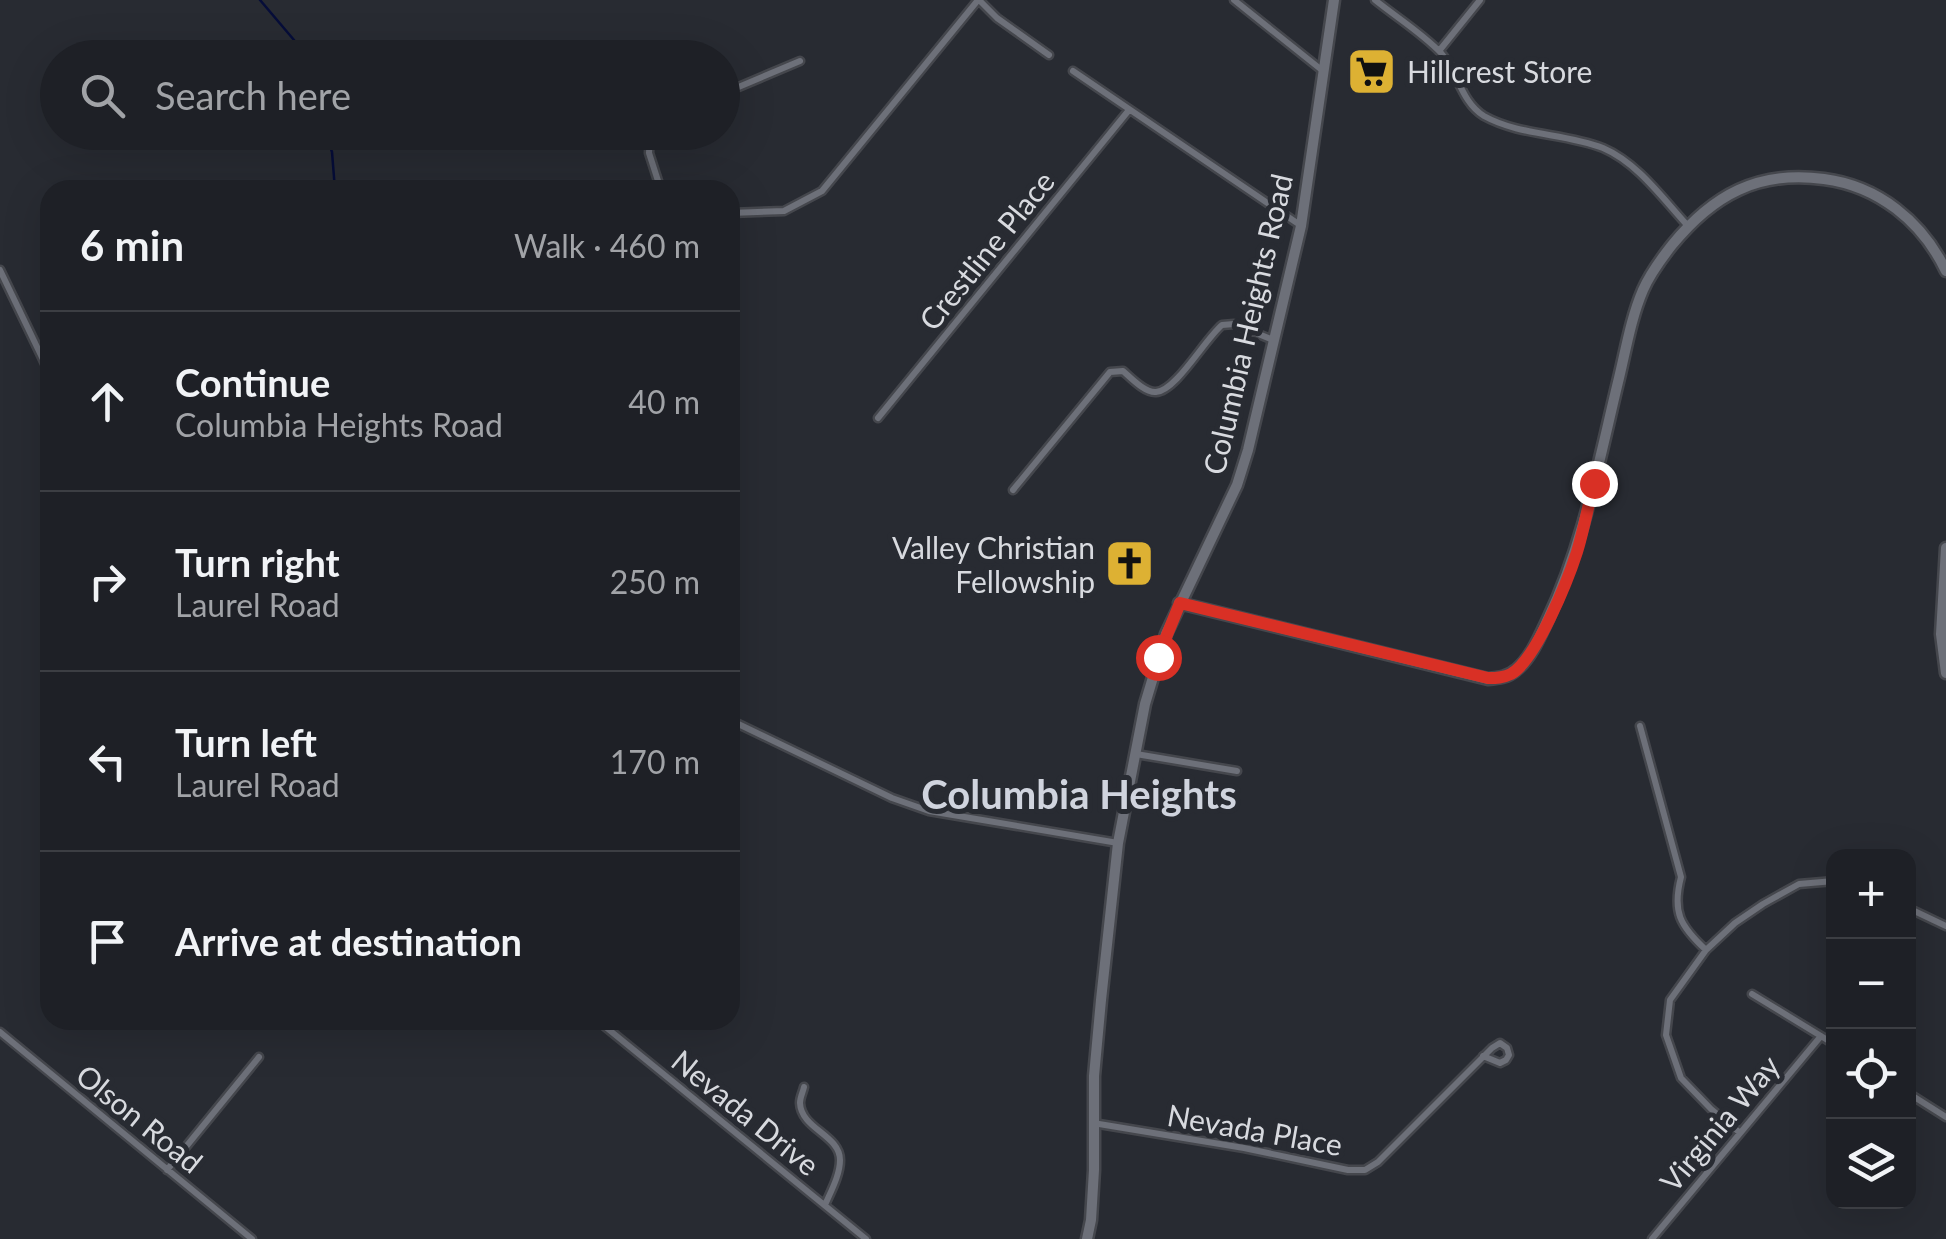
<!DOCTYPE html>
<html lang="en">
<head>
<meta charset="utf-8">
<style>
  body { margin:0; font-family:Lato,sans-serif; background:#26282e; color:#f1f3f6 }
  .controls { position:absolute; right:30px; bottom:30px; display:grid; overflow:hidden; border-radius:20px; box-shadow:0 10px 40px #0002 }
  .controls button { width:90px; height:90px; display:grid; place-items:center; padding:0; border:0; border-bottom:2px solid #3c3e43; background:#1e2026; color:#f1f3f6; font:50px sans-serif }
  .stop { position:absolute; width:30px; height:30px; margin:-22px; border:8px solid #d93025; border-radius:50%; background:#fff }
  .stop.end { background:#d93025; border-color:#fff; box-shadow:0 2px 10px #0008 }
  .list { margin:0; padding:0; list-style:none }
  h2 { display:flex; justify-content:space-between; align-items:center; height:130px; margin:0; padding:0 40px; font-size:42px }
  h2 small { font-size:32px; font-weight:400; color:#a1a3a7 }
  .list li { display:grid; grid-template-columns:65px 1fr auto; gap:30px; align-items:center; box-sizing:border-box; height:180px; padding:0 40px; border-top:2px solid #3c3e43 }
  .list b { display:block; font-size:38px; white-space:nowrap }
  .list p { margin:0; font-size:32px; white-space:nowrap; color:#a1a3a7 }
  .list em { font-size:32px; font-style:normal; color:#a1a3a7 }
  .icon { flex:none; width:55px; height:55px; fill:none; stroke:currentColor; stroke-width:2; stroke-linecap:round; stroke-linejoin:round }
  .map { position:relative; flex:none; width:1946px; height:1239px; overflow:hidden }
  .search { position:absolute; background:#1e2026; box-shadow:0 10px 40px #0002; left:40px; top:40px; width:700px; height:110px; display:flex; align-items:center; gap:25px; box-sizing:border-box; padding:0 35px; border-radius:55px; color:#a1a3a7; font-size:38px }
  .panel { position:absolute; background:#1e2026; box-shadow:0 10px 40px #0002; left:40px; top:180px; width:700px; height:850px; border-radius:30px }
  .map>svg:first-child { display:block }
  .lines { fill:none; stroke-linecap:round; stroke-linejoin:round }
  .stream { stroke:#060d39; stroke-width:2.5 }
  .street-casing { stroke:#45474d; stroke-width:11 }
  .secondary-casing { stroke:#45474d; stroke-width:15 }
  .street { stroke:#6d7079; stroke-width:6 }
  .secondary { stroke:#6d7079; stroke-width:10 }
  .route { stroke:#d93025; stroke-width:12 }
  .labels { text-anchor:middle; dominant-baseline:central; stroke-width:10; stroke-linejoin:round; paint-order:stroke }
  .poi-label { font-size:30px; fill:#d8dadf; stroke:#282b32; text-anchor:start }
  .street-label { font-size:30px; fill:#d8dadf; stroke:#282b32 }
  .district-label { font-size:40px; font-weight:bold; fill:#d0d4de; stroke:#282b32 }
</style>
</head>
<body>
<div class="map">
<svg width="1946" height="1239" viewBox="0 0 1946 1239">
  <rect width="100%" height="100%" fill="#282b32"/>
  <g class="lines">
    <path class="stream" d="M260,0l34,40 6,18
      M325,132l7,20 3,38"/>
    <defs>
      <path id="street" d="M979,0l18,18 52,37
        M1234,0l89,71
        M1375,0c21,17 47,33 66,53 17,19 20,49 43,63 36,20 81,17 119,32 35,15 60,51 85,78
        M1439,51l41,-51
        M1073,71l227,154
        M722,94l78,-33
        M650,132l-1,21 11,34 7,3
        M730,213l54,-2 38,-20 156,-191
        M0,270l50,104
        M878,418l251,-308
        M1013,490l97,-118 13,-1c8,7 22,22 33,21 20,-1 49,-53 66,-67l12,-1 39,16
        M730,720l162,78 37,13 189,32
        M1640,726l41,151c-9,35 -1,49 25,73
        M1136,754l101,17
        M1908,908l38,18
        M1752,994l82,50
        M597,1020l269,219
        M0,1032l252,207
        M804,1087c-1,5 -4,10 -4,16 1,26 40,32 40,57 0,15 -9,31 -15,45
        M1908,1093l38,24
        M1093,1123l151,25 104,22h17l13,-8 114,-114 8,-5 7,5 2,7 -3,5 -6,3 -17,-7
        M1739,1132l-28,-23 -30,-31 -15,-43 4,-35 36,-50 29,-27 28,-19 36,-20 35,-3
        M167,1170l92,-113
        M1652,1239l169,-203"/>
      <path id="secondary" d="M1946,548l-5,86 5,39
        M1179,603l309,76c11,-1 20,-2 28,-9 15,-12 24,-34 32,-51 36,-76 51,-159 71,-241 7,-29 12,-60 24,-88 7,-16 18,-31 29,-45 41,-50 86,-75 152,-66 54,7 98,42 122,92
        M1087,1239l4,-19 3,-50v-94l7,-76 17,-157 27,-139 21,-70 71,-149 11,-35 53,-224 33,-226"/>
    </defs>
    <use href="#street" class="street-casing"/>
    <use href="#secondary" class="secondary-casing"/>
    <use href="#street" class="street"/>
    <use href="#secondary" class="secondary"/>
  </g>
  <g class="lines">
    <path class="route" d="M1158,657l22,-54 308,75c8,0 15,0 23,-4 25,-14 57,-94 66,-122 7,-23 11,-46 17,-69"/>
  </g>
  <defs>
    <symbol id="supermarket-square" viewBox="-11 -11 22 22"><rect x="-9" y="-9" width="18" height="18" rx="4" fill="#ddb133" stroke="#282b32"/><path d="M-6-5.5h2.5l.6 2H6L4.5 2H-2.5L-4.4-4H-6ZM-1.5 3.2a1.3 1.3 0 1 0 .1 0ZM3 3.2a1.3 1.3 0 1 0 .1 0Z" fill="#111"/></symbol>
    <symbol id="church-square" viewBox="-11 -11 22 22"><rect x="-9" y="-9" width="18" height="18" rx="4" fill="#ddb133" stroke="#282b32"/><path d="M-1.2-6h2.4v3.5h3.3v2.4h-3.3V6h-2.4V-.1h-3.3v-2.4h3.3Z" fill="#111"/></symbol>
  </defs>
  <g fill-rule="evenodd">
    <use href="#supermarket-square" x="1344" y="44" width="55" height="55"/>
    <use href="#church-square" x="1102" y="536" width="55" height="55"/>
  </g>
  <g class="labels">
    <g class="poi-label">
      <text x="1407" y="71">Hillcrest Store</text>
      <text x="1095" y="547" text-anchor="end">Valley Christian<tspan x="1095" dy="34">Fellowship</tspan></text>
    </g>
    <g class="street-label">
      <text transform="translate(986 250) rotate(-51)">Crestline Place</text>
      <text transform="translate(1247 324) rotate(-77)">Columbia Heights Road</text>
      <text transform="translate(746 1112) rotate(39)">Nevada Drive</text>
      <text transform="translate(140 1118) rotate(39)">Olson Road</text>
      <text transform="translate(1719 1123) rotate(-50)">Virginia Way</text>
      <text transform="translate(1255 1129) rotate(10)">Nevada Place</text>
    </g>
    <g class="district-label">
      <text x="1079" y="794">Columbia Heights</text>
    </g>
  </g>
</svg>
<div class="controls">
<button>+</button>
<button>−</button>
<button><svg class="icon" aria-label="locate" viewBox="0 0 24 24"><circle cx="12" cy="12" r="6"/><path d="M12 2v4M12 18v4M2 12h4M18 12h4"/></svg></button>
<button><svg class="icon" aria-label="layers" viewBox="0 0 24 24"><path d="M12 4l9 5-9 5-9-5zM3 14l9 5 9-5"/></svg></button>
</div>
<div class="stop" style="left:1158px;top:657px"></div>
<div class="stop end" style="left:1594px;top:483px"></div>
<div class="search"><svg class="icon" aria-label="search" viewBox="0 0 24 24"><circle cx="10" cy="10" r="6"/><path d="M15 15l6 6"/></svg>Search here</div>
<section class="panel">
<h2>6 min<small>Walk · 460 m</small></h2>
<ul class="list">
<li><svg class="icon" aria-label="ahead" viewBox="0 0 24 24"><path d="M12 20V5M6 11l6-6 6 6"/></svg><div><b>Continue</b><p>Columbia Heights Road</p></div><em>40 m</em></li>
<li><svg class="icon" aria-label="right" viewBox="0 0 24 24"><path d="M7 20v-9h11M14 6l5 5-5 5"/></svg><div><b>Turn right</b><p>Laurel Road</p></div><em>250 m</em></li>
<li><svg class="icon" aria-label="left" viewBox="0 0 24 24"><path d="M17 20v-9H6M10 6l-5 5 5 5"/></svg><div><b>Turn left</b><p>Laurel Road</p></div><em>170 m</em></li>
<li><svg class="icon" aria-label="arrive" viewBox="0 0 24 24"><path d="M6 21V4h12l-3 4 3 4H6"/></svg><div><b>Arrive at destination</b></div></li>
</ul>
</section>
</div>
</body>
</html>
